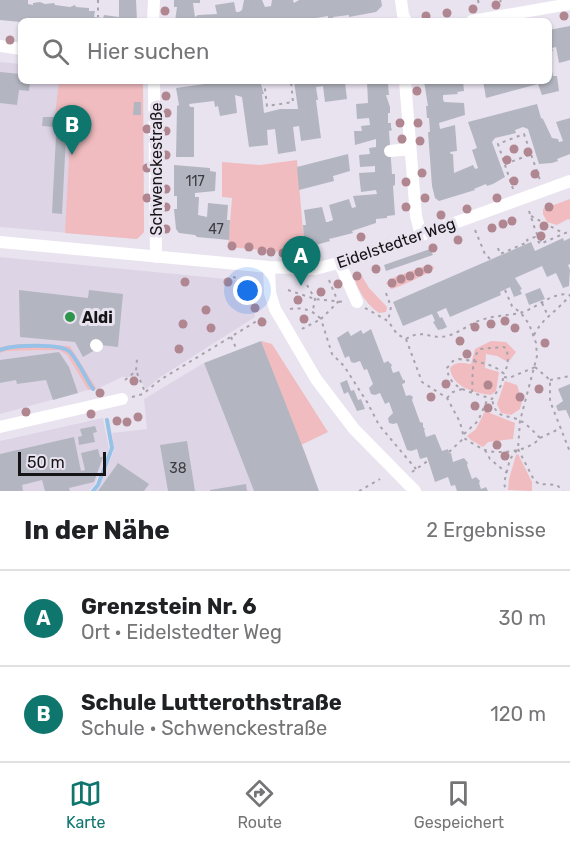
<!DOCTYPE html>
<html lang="de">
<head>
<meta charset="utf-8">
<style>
  body { margin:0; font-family:Rubik,sans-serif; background:#f6f6f6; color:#202124 }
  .scale { position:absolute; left:18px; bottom:15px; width:88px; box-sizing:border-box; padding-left:6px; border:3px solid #171418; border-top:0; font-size:16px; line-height:21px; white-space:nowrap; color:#171418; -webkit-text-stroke:4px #e9e3ef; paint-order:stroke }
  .you { position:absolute; left:248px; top:291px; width:21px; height:21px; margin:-15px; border:4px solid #fff; border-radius:50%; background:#1a73e8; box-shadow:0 0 0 9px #1a73e833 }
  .badge { display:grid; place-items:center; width:39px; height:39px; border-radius:50%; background:#0f766e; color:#fff; font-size:20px; font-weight:700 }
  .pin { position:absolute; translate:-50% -50px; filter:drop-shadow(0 2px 3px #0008) }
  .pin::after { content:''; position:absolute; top:32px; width:21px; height:18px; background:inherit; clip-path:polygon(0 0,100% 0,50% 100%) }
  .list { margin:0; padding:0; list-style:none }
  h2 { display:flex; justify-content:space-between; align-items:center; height:78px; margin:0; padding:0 24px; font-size:26px }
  h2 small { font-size:20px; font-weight:400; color:#757577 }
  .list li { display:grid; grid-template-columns:39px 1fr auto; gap:18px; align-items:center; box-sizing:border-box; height:96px; padding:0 24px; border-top:2px solid #e0e0e0 }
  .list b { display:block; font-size:22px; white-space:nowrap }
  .list p { margin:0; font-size:20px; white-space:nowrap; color:#757577 }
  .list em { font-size:20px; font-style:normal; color:#757577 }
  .icon { flex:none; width:33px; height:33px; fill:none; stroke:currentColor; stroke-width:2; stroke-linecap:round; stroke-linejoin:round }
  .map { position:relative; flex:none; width:570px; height:491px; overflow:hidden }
  .search { position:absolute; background:#fff; box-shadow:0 2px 4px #0004; left:18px; right:18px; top:18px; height:66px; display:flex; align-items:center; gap:15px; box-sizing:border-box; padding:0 21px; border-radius:9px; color:#757577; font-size:22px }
  .sheet { height:270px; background:#fff }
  nav { display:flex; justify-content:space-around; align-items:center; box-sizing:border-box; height:84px; border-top:2px solid #e0e0e0; background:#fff; font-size:16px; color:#757577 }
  nav a { display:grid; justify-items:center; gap:3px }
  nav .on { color:#0f766e }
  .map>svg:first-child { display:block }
  .built { fill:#ddd4e6 }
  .green { fill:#f0bcbf }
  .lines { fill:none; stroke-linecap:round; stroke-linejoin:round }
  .stream { stroke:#97c2e7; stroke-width:4 }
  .building { fill:#b3b6c1 }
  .path { stroke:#a7a2ab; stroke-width:2; stroke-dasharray:3 4.5; stroke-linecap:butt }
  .minor { stroke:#fff; stroke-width:12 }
  .tree { fill:#b08690 }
  .poi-dot { fill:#2d954b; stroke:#e9e3ef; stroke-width:2 }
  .labels { text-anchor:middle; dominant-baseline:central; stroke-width:6; stroke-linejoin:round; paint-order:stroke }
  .number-label { font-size:14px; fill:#3e3c42 }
  .street-label { font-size:16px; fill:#171418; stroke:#e9e3ef }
  .poi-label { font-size:16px; font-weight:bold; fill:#171418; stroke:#e9e3ef; text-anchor:start }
</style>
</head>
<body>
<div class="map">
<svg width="570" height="491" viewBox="0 0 570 491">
  <rect width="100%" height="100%" fill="#e9e3ef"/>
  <path class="built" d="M0,62l21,2v17h120l2,2 1,149 -7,7 -137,-12z
    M0,257l237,23 7,4 9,13 2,20 -96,61 -13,11 -8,-12h-16l-25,12 -27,-43 -70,1z
    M59,350l8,5 21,35 -88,24v-61l7,-2z
    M204,363l50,128h-159l5,-5 14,-36 -2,-17 35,-4 -3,-30z
    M103,418l6,31 -14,35 -6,7h-89v-50z"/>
  <path class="green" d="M59,81h82l2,2 1,149 -7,7 -72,-6 6,-115 -16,-2z
    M297,160l8,94 -77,-7 4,-49 -10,-1v-35l38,3z
    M570,199v21l-2,-1 -11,6 -10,-3 -4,-8v-5z
    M428,265l5,1 1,2c-4,5 -36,20 -43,21l-5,-6 9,-6z
    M360,273l9,15 18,19 -1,5 -7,1c-14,-10 -20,-21 -26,-38z
    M261,341l11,3 56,88 -27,13z
    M491,341l15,1 10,10 -6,8 -4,1 -9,-5 -11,-2 -1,14 14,4 -3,19 -5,4c-17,-2 -39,-8 -41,-27 6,-7 12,-5 21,-4l4,-15z
    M20,344l50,2 27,43 -9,1 -21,-35 -8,-5 -52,1 -7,2v-6z
    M505,381l12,4 5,16 -2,8 -9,6 -10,-2 -4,-9z
    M485,411l30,12 -2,16 -25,3 -5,5 -12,-7 -4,-4 9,-7z
    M518,454l14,28v9l-24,-1 1,-11 7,-24z"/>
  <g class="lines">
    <path class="stream" d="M0,350c12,-5 62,-7 70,2 9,10 15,25 23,37
      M93,491l5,-6 14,-37 -5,-28"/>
  </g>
  <path class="building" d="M0,0h28v4l5,1v-2l7,-1 5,2 9,-1 1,2 15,2 5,-2 1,2 13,1v3h6l-1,6 9,1 1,-3 15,2v-17h17l1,21 -116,1 -21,-2z
    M174,0h26v3h-7l2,14 3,-2 19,-1 -2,-9 19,-3 2,10h3l3,-2 2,-10h18l3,7 6,-1 1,-6h21l1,3 5,-3h82l1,6 -6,6 -27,5v-2l-16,2 1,3h-6v-4l-29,5h-124l2,-14h-3z
    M570,26v34l-11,3 -3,-16 -4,1 1,3 -4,1v-22z
    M549,57l4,19h4l2,15 -17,4 -4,-11 -52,14 -3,-17h66z
    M0,72l21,2v7h9l-1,10 -10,-1 -2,15 -17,-2z
    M211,81h49l4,13h-2l2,19 16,-4h18l-4,-28 58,1 -7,1 2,16 -22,3 -2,-16 -7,1 2,13h-2l5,38 -20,3 -2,-15 -6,1 3,24 -18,3 -3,-25 -8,1 1,15 -19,2 -7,-50 -7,-2 2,18 -17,3 -2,-10 -3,1 -1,-6 -25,3 1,3h4v50h-18l1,-51 2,-1 -3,-17 36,-5z
    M367,81h18l1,3h2l1,11h-3l4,12v6h-2v10h3v4l1,3 -3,1 3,43h3v11l-2,1 2,29 -8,1v2l-11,1v4l-24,8 1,2 -24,6 1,2 -14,4 -1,-3 -11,1 -1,-18h3l-2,-15 18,-3 4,15h2l5,-2 -4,-15 20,-6 3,9 4,-1 -3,-11 24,-2 -1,-4 -15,2 -2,-19 16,-1v-6l-15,1 -1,-12 11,-1 -1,-6 7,-1v-8l-21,6 -1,-14h8l-1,-5 9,-1 -1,-7 -12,1 -1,-15 12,-1z
    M424,81h39l1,10 -7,1 1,2 -15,1v4l1,3 20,1 1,12 -26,8 1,6 15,-4 2,26 -7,1 1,2h2l1,19 19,-8 2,4 3,-1 -6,-18 5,-2 -9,-26 69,-18 4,14 2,1 9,19 6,1 1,3 4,-1 -7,-19 14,-4v36l-13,5 1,2 -6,2 -13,1 -11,-35 -5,-2 -8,3 1,3 -21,5 -3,4 13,35 -12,7 -6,2 -1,-2 -12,5 1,1 -36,11 -4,-3 -3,-12 -4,-54h2l-1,-14h-2l-1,-12h2z
    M134,102h7v13h-8z
    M43,117h11v10l-12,-1z
    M56,136h10l-4,78 -10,-1z
    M348,154l2,17 -17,5 1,5 -35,9 -2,-23z
    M174,165l36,3v3l6,1 -1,19 -20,2v4h4l-1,18 9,2 1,-14 20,2 -1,15h3l-1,20 -32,-3 -2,-2 -16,-2 -3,-4 -2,-20h3v-13h-3z
    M563,238l1,3 6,-3v26l-2,1 2,5 -1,16 -6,2 -7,-15 -9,4 -5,-11 -27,12 7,11 -2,1 2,4 -8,3 -4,-10 -10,5 1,3 -51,22 -4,-9 -9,4 3,6 2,-1 5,10 -4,2 -5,1 -5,-8 2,-1 -3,-7 -29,12 -10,-24 138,-60 4,9z
    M430,249l3,6 -47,16 -2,-6z
    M540,288l5,11 -16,6 -4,-11z
    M19,290l69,8 1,-8 34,4 -5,53 -27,-3 4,6 -12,7 -8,-15 -55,-5z
    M371,329l13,34 4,-2 4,4 -1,2 2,6 6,-2 4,9h2v3l-3,1 4,12 4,-1 3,2 -1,3 8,22 3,1v4l2,2 -1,1 2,7 9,-3 7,17 6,-2 1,4h2l2,9 11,-4 4,5 -1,2 5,14 4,-2 4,4 -1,2 2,6 5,-2 2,4h-31l-2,-6 -4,1 -3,-9 -13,5 -8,-25 -7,2 -3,-10 -6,2 -4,-1 -10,-27 -4,1 -4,-1 -1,-5 5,-5 -4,-11 -4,2 -5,-11 -5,2 -4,-1 -2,-6 4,-4 -6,-15 -3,1 -4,-9 -6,2 -3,-1 -2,-6 -4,2 -8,-20 11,-7 3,5 10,-6 2,4z
    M261,341l44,112 14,38h-65l-50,-128z
    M59,352l10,15 9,26 -25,7 -7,-20 -29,4 -1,-4 -16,3v-23z
    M347,380l4,11 3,-1 4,10 3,-1 4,10 -8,2 -9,-19 -4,2 -4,-11z
    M570,384v35l-4,-9 -8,1 -2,-5 7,-5 -5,-12z
    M95,426l2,6 -4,1 2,9 -16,3 -1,-8 4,-1 -2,-7z
    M74,437l7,34 4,-1 -4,-17 17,-4 2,8h3l-9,25 -25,6 1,3h-25l-3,-11 -20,5 1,6h-23v-37z
    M187,441l8,50h-27l-8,-46z
    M118,463l31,21 -5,7h-46z
    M246,484l1,7h-37v-1z"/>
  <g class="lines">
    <path class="path" d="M98,0v17
      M478,0l1,5
      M500,0l1,2
      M264,81l3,25 26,-4 -2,-21
      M505,164l27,-10
      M513,189l-15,-45 26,-10 16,46
      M529,211l7,21 6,11
      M531,216l32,17
      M475,230l10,24 5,5
      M498,248l2,6 28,-12 -1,-2 8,-3 5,7 30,-13
      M233,277l12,3 8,8h7
      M329,280l9,22 -17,17 11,35 12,12 23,36 12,23 37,44
      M307,285l8,14 -2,11
      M288,290l27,9 29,3
      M505,290l7,16 9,7 8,11 7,19 1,13 -17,65 -2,28 -8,10 -6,24 2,8
      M386,293l5,14 -3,14
      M542,303l6,13
      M365,308l23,13 9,13 9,5 16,43 25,16 13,24 4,16c6,4 14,9 21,12 16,5 44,1 55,-12 -6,-6 -12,-13 -19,-17 -14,-8 -25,0 -29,-22
      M290,309c13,-2 22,1 31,10l-21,11
      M534,335c8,-17 25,-25 36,-40
      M231,337l6,13
      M406,339c17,-11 24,1 41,-3 12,-3 22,-12 34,-16 14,-5 29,-4 42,-8 15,-5 30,-21 47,-17
      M459,359c14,2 35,4 45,15l-2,10 -10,15c-18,-7 -43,-8 -45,-31l6,-7z
      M535,367l15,13v21l20,51
      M137,373l8,19
      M504,377l5,1 26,-11
      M125,380l11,-9 1,-12
      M550,380l20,-4
      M472,392c1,-13 -1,-35 8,-43l24,-2 3,2 1,15 -4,10
      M132,397l11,-3 17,-14 105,-64
      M447,398l6,-6 9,-3
      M464,434l14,-13 10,-23
      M540,438l21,-10
      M518,449l16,31 5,4 18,1 6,6
      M485,450l5,9 17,14
      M449,452l15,-14
      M412,472l17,-12
      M359,491l21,-12"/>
    <path class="minor" d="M401,0l2,15 3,6
      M153,21l1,-21
      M472,21l98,-17
      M0,46l21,3
      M154,81l2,176
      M405,81l11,135 5,19
      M390,151l20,-2
      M0,242l269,25 46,2 46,-12 209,-76
      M340,264l17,38
      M269,267l1,26 5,16 41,70 38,50 61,62
      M96,345l1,1
      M0,427l122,-28"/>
  </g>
  <g class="tree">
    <circle cx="496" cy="5" r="4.5"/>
    <circle cx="473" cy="9" r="4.5"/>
    <circle cx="165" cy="11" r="4.5"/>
    <circle cx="447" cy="13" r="4.5"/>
    <circle cx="426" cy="16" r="4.5"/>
    <circle cx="564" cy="16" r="4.5"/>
    <circle cx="10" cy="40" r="4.5"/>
    <circle cx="417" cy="91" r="4.5"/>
    <circle cx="166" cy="96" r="4.5"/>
    <circle cx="167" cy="113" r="4.5"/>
    <circle cx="400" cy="123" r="4.5"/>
    <circle cx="418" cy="123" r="4.5"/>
    <circle cx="147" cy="129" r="4.5"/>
    <circle cx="166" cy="131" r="4.5"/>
    <circle cx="402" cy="139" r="4.5"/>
    <circle cx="420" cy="141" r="4.5"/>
    <circle cx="514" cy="149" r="4.5"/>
    <circle cx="528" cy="152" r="4.5"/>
    <circle cx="166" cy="155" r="4.5"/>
    <circle cx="507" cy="160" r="4.5"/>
    <circle cx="147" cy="168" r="4.5"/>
    <circle cx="422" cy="173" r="4.5"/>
    <circle cx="535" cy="174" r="4.5"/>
    <circle cx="514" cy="181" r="4.5"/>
    <circle cx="406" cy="182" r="4.5"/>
    <circle cx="166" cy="189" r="4.5"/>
    <circle cx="147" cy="198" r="4.5"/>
    <circle cx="425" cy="198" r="4.5"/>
    <circle cx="497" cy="198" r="4.5"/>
    <circle cx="166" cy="207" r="4.5"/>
    <circle cx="406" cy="207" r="4.5"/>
    <circle cx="549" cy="207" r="4.5"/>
    <circle cx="467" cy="209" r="4.5"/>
    <circle cx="441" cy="215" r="4.5"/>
    <circle cx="512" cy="221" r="4.5"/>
    <circle cx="503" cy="224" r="4.5"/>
    <circle cx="544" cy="226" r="4.5"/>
    <circle cx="492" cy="228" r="4.5"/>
    <circle cx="166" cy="229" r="4.5"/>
    <circle cx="541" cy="236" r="4.5"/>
    <circle cx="361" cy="237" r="4.5"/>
    <circle cx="458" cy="240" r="4.5"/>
    <circle cx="232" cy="246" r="4.5"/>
    <circle cx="249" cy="247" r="4.5"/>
    <circle cx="433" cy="248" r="4.5"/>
    <circle cx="262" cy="251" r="4.5"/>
    <circle cx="271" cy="252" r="4.5"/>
    <circle cx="283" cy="253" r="4.5"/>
    <circle cx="376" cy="269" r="4.5"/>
    <circle cx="428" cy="269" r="4.5"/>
    <circle cx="419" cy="272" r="4.5"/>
    <circle cx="357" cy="276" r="4.5"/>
    <circle cx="410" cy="276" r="4.5"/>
    <circle cx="401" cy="279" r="4.5"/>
    <circle cx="185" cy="282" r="4.5"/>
    <circle cx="228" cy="282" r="4.5"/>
    <circle cx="392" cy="283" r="4.5"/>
    <circle cx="338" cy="284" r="4.5"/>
    <circle cx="248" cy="292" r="4.5"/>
    <circle cx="321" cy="292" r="4.5"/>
    <circle cx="298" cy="300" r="4.5"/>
    <circle cx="255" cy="308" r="4.5"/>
    <circle cx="206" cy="310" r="4.5"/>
    <circle cx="304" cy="319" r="4.5"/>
    <circle cx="505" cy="321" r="4.5"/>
    <circle cx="262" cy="322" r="4.5"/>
    <circle cx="183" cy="324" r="4.5"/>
    <circle cx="491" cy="324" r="4.5"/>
    <circle cx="475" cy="327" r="4.5"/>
    <circle cx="211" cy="328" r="4.5"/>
    <circle cx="515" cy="328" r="4.5"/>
    <circle cx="460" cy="341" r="4.5"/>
    <circle cx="545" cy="343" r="4.5"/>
    <circle cx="179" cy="349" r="4.5"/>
    <circle cx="467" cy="354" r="4.5"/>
    <circle cx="134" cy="381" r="4.5"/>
    <circle cx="446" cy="384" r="4.5"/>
    <circle cx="488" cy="385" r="4.5"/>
    <circle cx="539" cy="389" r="4.5"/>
    <circle cx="100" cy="393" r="4.5"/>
    <circle cx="431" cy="397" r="4.5"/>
    <circle cx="520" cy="397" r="4.5"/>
    <circle cx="475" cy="406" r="4.5"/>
    <circle cx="488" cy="408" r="4.5"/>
    <circle cx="26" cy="412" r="4.5"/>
    <circle cx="91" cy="414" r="4.5"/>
    <circle cx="138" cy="417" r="4.5"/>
    <circle cx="117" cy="421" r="4.5"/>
    <circle cx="127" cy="422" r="4.5"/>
    <circle cx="497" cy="445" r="4.5"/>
    <circle cx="505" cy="456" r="4.5"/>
  </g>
  <circle class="poi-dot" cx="70" cy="317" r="6"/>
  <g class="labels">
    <g class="number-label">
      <text x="195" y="181">117</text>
      <text x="216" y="229">47</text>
      <text x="178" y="468">38</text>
    </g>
    <g class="street-label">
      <text transform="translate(156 169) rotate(-90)">Schwenckestraße</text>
      <text transform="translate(396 243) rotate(-19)">Eidelstedter Weg</text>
    </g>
    <g class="poi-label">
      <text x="82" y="317">Aldi</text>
    </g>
  </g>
</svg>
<div class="scale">50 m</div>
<div class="you"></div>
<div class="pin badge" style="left:301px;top:286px">A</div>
<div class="pin badge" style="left:72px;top:155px">B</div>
<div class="search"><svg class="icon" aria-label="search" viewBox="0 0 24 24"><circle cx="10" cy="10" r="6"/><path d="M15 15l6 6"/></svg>Hier suchen</div>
</div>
<section class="sheet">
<h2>In der Nähe<small>2 Ergebnisse</small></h2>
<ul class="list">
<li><span class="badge">A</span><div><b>Grenzstein Nr. 6</b><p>Ort · Eidelstedter Weg</p></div><em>30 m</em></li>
<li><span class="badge">B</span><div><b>Schule Lutterothstraße</b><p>Schule · Schwenckestraße</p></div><em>120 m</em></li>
</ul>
</section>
<nav>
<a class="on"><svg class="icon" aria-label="map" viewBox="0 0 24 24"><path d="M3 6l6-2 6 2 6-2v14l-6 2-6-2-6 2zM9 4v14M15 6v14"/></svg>Karte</a>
<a><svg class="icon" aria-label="directions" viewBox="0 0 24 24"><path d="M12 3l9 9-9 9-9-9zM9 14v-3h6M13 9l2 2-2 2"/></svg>Route</a>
<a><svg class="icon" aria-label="saved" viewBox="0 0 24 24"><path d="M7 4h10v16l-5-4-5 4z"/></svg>Gespeichert</a>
</nav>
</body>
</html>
